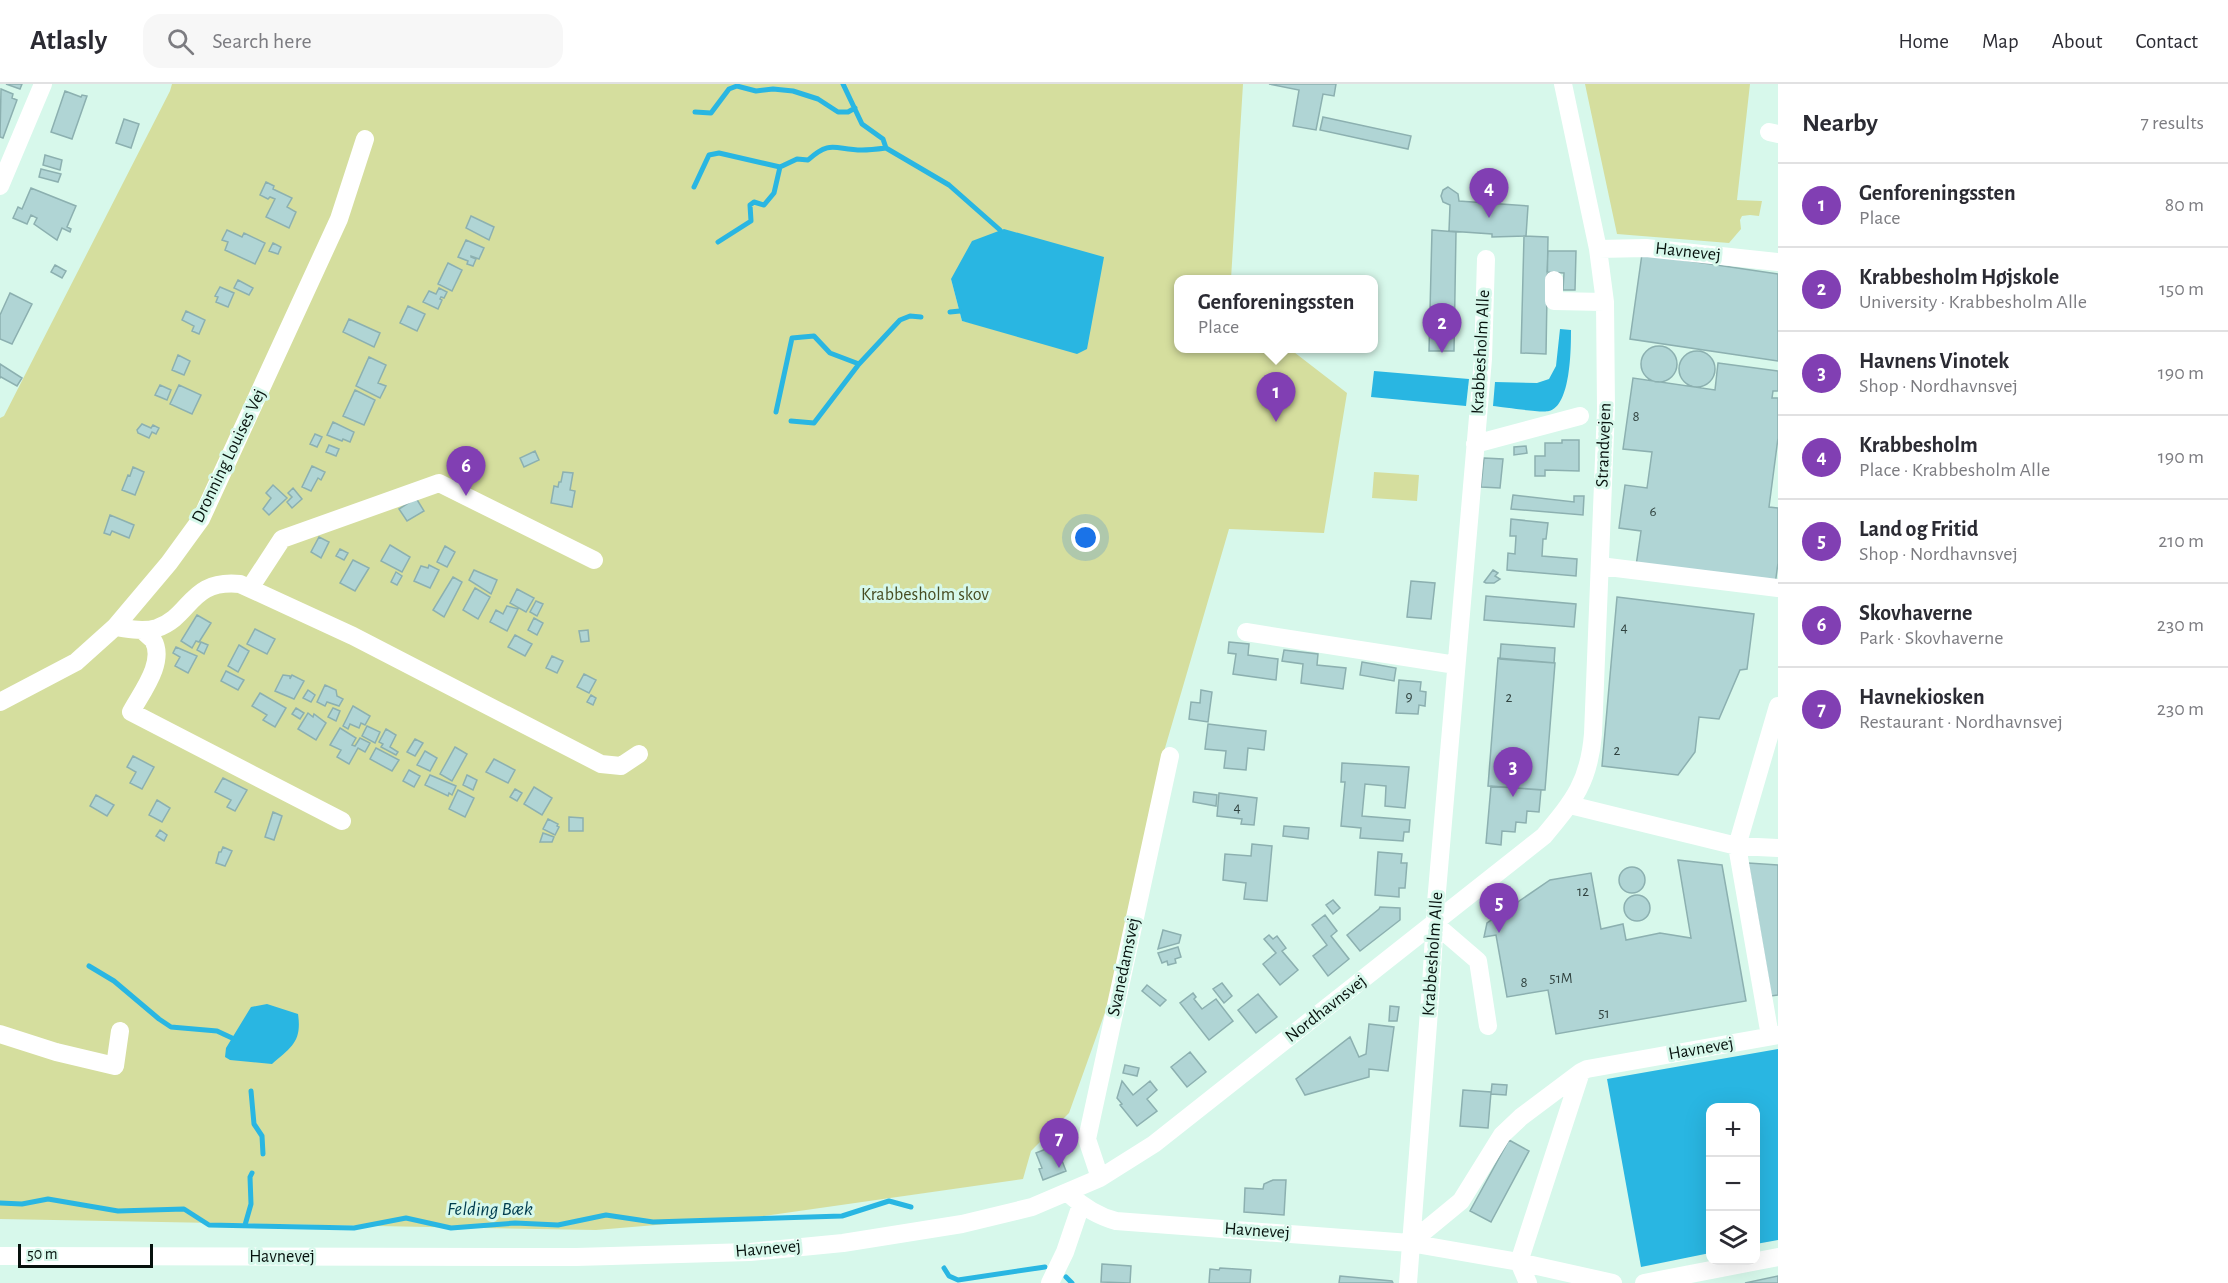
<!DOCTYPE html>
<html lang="en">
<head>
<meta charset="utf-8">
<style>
  body { margin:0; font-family:"Alegreya Sans",sans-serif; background:#f7f7f7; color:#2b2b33 }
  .controls { position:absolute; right:18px; bottom:18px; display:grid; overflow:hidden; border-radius:12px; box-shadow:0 6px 24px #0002 }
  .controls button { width:54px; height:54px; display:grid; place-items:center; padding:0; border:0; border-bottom:2px solid #e1e1e2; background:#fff; color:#2b2b33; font:30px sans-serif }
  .scale { position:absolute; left:18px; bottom:15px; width:135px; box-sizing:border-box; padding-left:6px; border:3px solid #06110d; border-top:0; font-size:16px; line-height:21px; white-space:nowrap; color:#06110d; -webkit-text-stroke:4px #d7f8eb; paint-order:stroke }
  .you { position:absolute; left:1086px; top:454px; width:21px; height:21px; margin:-15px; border:4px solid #fff; border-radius:50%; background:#1a73e8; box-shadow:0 0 0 9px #1a73e833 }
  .badge { display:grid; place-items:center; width:39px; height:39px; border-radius:50%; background:#813fb3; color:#fff; font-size:20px; font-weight:700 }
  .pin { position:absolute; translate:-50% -50px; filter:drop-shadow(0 2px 3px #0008) }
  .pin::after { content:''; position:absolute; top:32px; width:21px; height:18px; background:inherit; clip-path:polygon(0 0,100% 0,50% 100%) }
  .popup { position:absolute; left:1174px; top:191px; width:204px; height:78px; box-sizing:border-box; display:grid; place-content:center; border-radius:12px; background:#fff; filter:drop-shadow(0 2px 4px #0005); font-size:20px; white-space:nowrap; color:#7c7c81 }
  .popup b { font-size:22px; color:#2b2b33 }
  .popup::after { content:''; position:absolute; left:50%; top:100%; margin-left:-12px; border:12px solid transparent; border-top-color:#fff }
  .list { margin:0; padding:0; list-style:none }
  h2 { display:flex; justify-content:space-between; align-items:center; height:78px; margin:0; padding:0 24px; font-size:26px }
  h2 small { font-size:20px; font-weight:400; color:#7c7c81 }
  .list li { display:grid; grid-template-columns:39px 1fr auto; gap:18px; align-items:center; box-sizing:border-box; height:84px; padding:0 24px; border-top:2px solid #e1e1e2 }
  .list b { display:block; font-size:22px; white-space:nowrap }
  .list p { margin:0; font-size:20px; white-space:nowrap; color:#7c7c81 }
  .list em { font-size:20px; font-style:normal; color:#7c7c81 }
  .icon { flex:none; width:33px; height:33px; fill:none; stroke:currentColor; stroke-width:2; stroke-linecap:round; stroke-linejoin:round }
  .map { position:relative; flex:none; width:1778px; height:1199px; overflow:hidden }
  header { display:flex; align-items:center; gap:36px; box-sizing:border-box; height:84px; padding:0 30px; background:#fff; border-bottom:2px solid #e1e1e2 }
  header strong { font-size:28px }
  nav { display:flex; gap:33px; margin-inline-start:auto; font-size:21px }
  .search { width:420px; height:54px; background:#f7f7f7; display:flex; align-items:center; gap:15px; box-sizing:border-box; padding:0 21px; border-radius:18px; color:#7c7c81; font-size:22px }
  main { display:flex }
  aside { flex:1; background:#fff }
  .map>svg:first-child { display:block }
  .green { fill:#d5de9e; fill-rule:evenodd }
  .water { fill:#29b6e2 }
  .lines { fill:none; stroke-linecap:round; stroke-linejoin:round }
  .stream { stroke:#29b6e2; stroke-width:5 }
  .building { fill:#b0d5d5; stroke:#8cb0b0; stroke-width:1.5 }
  .minor { stroke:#fff; stroke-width:18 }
  .labels { text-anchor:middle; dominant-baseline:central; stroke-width:6; stroke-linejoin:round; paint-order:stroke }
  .number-label { font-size:15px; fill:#30423f }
  .street-label { font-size:18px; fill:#06110d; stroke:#d7f8eb }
  .park-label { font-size:18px; fill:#474c22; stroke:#d7f8eb }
  .water-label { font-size:20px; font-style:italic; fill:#003c4e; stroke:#d7f8eb }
</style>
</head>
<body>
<header>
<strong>Atlasly</strong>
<div class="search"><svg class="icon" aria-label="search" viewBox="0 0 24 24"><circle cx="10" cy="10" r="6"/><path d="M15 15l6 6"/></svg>Search here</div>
<nav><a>Home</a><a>Map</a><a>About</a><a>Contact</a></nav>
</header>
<main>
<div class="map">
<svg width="1778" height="1199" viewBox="0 0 1778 1199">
  <rect width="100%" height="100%" fill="#d7f8eb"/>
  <path class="green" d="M172,0h1071l-12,195 -53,1v68l112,1 57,44 -23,140 -95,-4 -64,219 -57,256 -39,109 -38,38 -8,28 -259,37 -168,14 -596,-11v-801l4,-2 166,-325zM951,195l136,70 -125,-28z
    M1585,0h165l-13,116 25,1 -3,15 -9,-1 -8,1 -2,4 1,9 -12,14 -112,-9z
    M1374,388l45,3 -2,26 -45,-3z"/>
  <path class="water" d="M1004,145l100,28 -17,92 -10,5 -115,-33 -11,-42 21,-38z
    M1560,245l11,1c0,18 0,76 -22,81 -9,2 -45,-4 -56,-5l2,-24 42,1 12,-4 7,-13z
    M1374,287l95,8 -3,27 -95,-9z
    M267,920l31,10c4,27 -6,33 -26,50l-42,-4 -5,-3 1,-9 25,-41z
    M1778,965v191l-22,4v-136h-46v145l-69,14 -34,-188z"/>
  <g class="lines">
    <path class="stream" d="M843,0l19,40 21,15 3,9 63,37 51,45
      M695,28l16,1 18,-24 8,-3 19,5 17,-2 20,2 25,8 20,13h10l7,-4
      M694,103l15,-32 10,-2 61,14 17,-8 11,1c23,-21 27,-10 54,-10 8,0 16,-1 24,-2
      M718,158l33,-21 -1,-16 4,-3 10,3 10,-12 6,-26
      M950,228l10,-1
      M776,328l16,-74 22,-2 16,17 29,11
      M791,337l23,2 45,-59 41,-44 10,-4 11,1
      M89,882l25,15 45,38 12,8 46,4 15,7
      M251,1007l3,33 8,12 1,18
      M0,1119l22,1 26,-5 70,12 66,-2 25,16 145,3 52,-10 45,10 64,-5 43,2 48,-10 47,7 189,-6 47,-15 22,6
      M245,1141l6,-21 -1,-27 2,-4
      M944,1184l5,8 9,4 87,-13
      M1066,1193l6,6"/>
  </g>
  <path class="building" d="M6,0h16l-2,5z
    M1269,0h67l-2,12 -11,-2 -7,36 -23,-4 6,-36z
    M1,5l12,5 -1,4 5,2 -14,38 -3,-1z
    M65,7l16,6 1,-2 5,1 -15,43 -21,-7z
    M1323,33l88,19 -3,13 -88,-19z
    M124,35l15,5 -8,24 -15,-5z
    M45,71l17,5 -2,10 -17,-5z
    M41,85l20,5 -3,8 -19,-5z
    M266,98l8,4 -1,3 19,9 -5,9 9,5 -7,16 -23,-11 9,-18 -5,-2 -2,2 -8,-4z
    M1448,103l10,7 1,7 69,5 -2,30 -34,1v-3l-43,-3 1,-26 -7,-3 -2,-6 2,-6z
    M31,104l45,18 -9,21 4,2 -1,3 -8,-4 -5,12 -23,-16 3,-6 -6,-3 -4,9 -14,-6 5,-11 4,2z
    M471,132l23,11 -5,13 -23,-12z
    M227,146l15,7 2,-4 21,10 -10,21 -30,-14 3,-8 -6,-2z
    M1432,146l24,2 -2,119h-25z
    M1524,152l24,1 -2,117 -25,-1z
    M466,156l18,8 -5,11 -8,-3v1l5,2 -3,7 -6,-2 1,-3 -10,-4z
    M273,159l8,4 -3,7 -9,-3z
    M1548,167h28l-1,39h-12l1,-17 -17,-1z
    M1642,170l136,20v87l-148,-22z
    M448,179l14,7 -10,21 -14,-7z
    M55,181l11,6 -4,7 -11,-6z
    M238,196l15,8 -4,7 -15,-7z
    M220,203l14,6 -6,14 -12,-5 2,-5 -3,-1z
    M439,204l8,4 -3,6 -3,-1 -1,2 2,1 -4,9 -15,-7 6,-11 7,3z
    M10,209l22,11 -20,40 -12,-5v-24z
    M408,222l17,8 -8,17 -17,-8z
    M186,227l19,9 -6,14 -7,-3 2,-5 -12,-6z
    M349,235l31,14 -6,14 -31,-15z
    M1641 280a18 18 0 1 1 36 0a18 18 0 1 1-36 0Z
    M1679 285a18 18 0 1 1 36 0a18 18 0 1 1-36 0Z
    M178,271l12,6 -6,14 -12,-5z
    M369,273l17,8 -8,18 8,3 -6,12 -24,-12z
    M1718,279l60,8v20h-5l-1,7h6v40l-9,69 9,1v55l-3,22 -139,-19 5,-35 -22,-3 6,-43 22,3 5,-36 -29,-3 10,-71 82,12z
    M0,280l22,14 -5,8 -16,-9 -1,1z
    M160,301l11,5 -4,10 -12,-5z
    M179,301l22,10 -9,19 -22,-10z
    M355,306l20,10 -11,25 -21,-9z
    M333,338l21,10 -4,10 -7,-3 -1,2 -15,-6z
    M142,340l9,4 2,-3 6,3 -3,6 -4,-2 -3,6 -11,-5 -1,-3z
    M315,350l7,3 -5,10 -7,-3z
    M1562,356h17v31l-34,-1v6h-10v-20h10v-13h17z
    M329,361l10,4 -3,7 -10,-4z
    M1526,362l1,7 -13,2v-8z
    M535,367l4,9 -15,7 -4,-9z
    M1484,374l19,1 -3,29 -19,-1z
    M312,382l13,6 -4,8 -3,-2 -7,13 -9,-4z
    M133,383l11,5 -9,23 -13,-5 6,-15 2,1z
    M563,388l10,1 -3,17 5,1 -3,16 -21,-4 3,-17 4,1 1,-5h2z
    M273,401l14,13 -18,17 -6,-6 8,-11 -5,-5z
    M293,404l9,11 -10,9 -5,-6 5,-5 -4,-4z
    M1513,411l61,7v-6h10l-1,19 -72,-6z
    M416,414l8,13 -17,10 -8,-12z
    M110,431l24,10 -5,13 -17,-7 -2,4 -6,-2z
    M1511,435l37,4 -2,16h-3l-1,17 35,3 -1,17 -69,-6 1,-17 7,1v-2l1,-16h-6z
    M319,453l10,5 -8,16 -10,-6z
    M390,461l20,12 -8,15 -21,-11z
    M445,462l10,6 -8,15 -10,-5z
    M340,465l8,4 -4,7 -8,-4z
    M353,476l16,8 -14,23 -15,-8z
    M429,481l10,5 -9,18 -16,-7 7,-15 7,2z
    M474,486l23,10 -6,14 -22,-14z
    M1493,486l5,3 -3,3 5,3 -6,4h-8l-2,-1z
    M396,488l6,4 -5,9 -6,-3z
    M453,493l9,5 -18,35 -11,-7z
    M1411,497l24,2 -4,36 -24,-2z
    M475,504l15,9 -12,22 -15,-9z
    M517,505l17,9 -8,14 -16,-9z
    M1486,512l90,8 -2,23 -90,-7z
    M1617,513l137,17 -7,55 -7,1 -21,49 -20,-2 -4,35 -17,23 -76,-9z
    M536,517l7,3 -6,12 -7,-4z
    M507,522l11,3 -11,22 -17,-9 6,-12 7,4z
    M197,531l14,8 -12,19 -3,-1 -4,7 -11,-7z
    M534,534l9,5 -6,12 -9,-5z
    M255,545l20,10 -8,15 -20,-10z
    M588,546l1,11 -8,1 -2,-11z
    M515,551l17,9 -7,12 -17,-9z
    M201,558l7,3 -4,9 -7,-4z
    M1229,558l20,2 -1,11 30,4 -2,21 -43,-6 3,-20 -8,-1z
    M1501,560l54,4 -1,15 -54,-4z
    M239,561l10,6 -11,21 -10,-6z
    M176,563l21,9 -9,17 -13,-7 5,-9 -7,-4z
    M1284,566l34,4 -1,11 29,3 -3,21 -42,-6 2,-19 -21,-3z
    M552,572l11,5 -6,12 -11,-5z
    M1498,574l57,5 -10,127 -57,-4z
    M1362,578l34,6 -2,13 -34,-6z
    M226,587l18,9 -6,10 -17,-9z
    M584,590l12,6 -7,13 -12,-6z
    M283,591l7,1v3l2,-4 12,6 -10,18 -19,-8z
    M1399,596l22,2 -1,9 6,1 -1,14 -6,-1 -1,9 -22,-1z
    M325,601l11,5 1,6 6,3 -4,7 -12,-4 -2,4 -8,-4z
    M308,606l7,5 -4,7 -8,-4z
    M1201,606l11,2 -4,30 -19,-3 2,-17 9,1z
    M260,609l26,15 -11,19 -12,-7 4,-5 -15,-9z
    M591,611l5,3 -3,7 -6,-3z
    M353,622l17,10 -5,9 -4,-2 -2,5 -9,-4 -2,5 -5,-3z
    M296,624l8,5 -4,6 -8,-5z
    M333,624l7,3 -4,10 -8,-4z
    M308,629l5,4 1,-3 12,9 -10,17 -18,-11z
    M1208,640l58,7 -2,19 -16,-2 -2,22 -22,-2 2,-17 -21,-2z
    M367,642l13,6 -5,11 -13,-7z
    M340,644l16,10 -4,7 3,1 5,-8 10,5 -5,9 -7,-4 -9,16 -12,-7 4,-7 -11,-5z
    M386,645l10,6 -6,12 8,5 -2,3 -15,-8 2,-3 -4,-2z
    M415,655l8,4 -8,13 -8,-4z
    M455,663l12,7 -15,27 -12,-7z
    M376,664l23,12 -7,11 -22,-12z
    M425,667l12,7 -7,13 -13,-6z
    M133,672l21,11 -12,22 -12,-6 6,-11 -9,-5z
    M494,675l21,11 -7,13 -22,-11z
    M1342,679l67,4 -4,41 -20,-2 1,-20 -21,-2 -3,32 48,4 -1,12h-5l-1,9 -43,-3 1,-10 -20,-2 4,-44h-4z
    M409,686l11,6 -6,11 -11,-6z
    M430,691l26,11 -4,9 -3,-2 -1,3 -23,-11z
    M467,691l10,5 -4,10 -10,-5z
    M223,694l24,12 -12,21 -8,-4 4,-7 -16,-8z
    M1491,702l50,4 -2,22 -12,-1 -1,12 -10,-1 -1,10 -13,-1 -1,14 -15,-2z
    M534,703l18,11 -10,17 -18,-11z
    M515,705l7,4 -5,8 -7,-4z
    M458,706l16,8 -9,19 -16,-8z
    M1194,708l23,3 -1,11 -23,-4z
    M1219,709l38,5 -3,27 -13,-1 1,-5 -25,-3z
    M96,711l18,10 -7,11 -17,-10z
    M157,716l13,8 -8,14 -13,-7z
    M273,728l9,4 -8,24 -9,-3z
    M569,733l14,1v13h-14z
    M548,735l10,5 -1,2 2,1 -4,8 -12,-6z
    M1284,742l25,2 -1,11 -25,-3z
    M160,746l7,5 -3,6 -8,-5z
    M543,749l11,4 -2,5h-12z
    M1252,760l20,2 -5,55 -23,-2 2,-16 -23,-3 2,-26 26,2z
    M223,763l9,4 -7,15 -9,-3 3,-11h2z
    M1378,768l24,2 -1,9h6l-2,25h-6v9l-24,-2z
    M1678,776l44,5 24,136 -190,33 -8,-44 -41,7 -11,-62 -12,2 3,-14 63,-43 41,-7 10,56 22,-5 3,16 34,-7 31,5z
    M1748,779l30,2v130l-7,1z
    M1619 796a13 13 0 1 1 26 0a13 13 0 1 1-26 0Z
    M1624 824a13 13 0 1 1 26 0a13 13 0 1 1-26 0Z
    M1333,816l7,8 -7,6 -7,-9z
    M1380,823l20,1v12l-40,31 -13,-16 32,-26z
    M1325,831l12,16 -6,5 18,23 -21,17 -15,-20 14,-11 -15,-20z
    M1163,846l18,5 -2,8 -21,6z
    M1269,851l4,4 4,-3 9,12 -4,3 16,19 -18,15 -17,-21 13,-11 -12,-14z
    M1178,863l3,10 -6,2 1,4 -8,2 -1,-4 -5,2 -4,-10z
    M1222,899l10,13 -8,7 -11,-14z
    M1147,901l19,15 -6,6 -18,-15z
    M1193,909l3,4 -2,2 8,10 14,-10 17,22 -24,19 -29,-37z
    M1258,910l19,23 -21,16 -18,-23z
    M1390,922l9,1 -2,14h-8z
    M1369,940l25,3 -6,44 -19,-2v8l-64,18 -9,-16 54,-42 9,20 7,-3z
    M1190,968l16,20 -19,15 -16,-20z
    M1125,981l14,3 -2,8 -14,-3z
    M1122,997l11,14 17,-14 7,9 -10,9 10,12 -20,15 -17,-21 2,-1 -5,-6z
    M1492,1000l15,1 -1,10 -15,-1z
    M1463,1006l28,2 -3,36 -28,-2z
    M1509,1056l20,11 -38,71 -21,-11z
    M1056,1061l10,26 -23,9 -4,-11 3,-1 -6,-15z
    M1273,1096h13l-2,35 -40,-3 1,-24 18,1 1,-5z
    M1102,1180l29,2 -1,17 -29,-1z
    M1220,1184l31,2 -1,13h-41l1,-14 9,1z
    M1340,1192l52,5 1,2h-54z
    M1778,1192v7h-33z"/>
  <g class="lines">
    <path class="minor" d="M1769,48l9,2
      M0,102l43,-102
      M1598,165l48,-1 132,14
      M1554,196v21l51,1
      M1475,360l105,-28
      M1600,482l178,22
      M250,504l32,-49 157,-56 155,77
      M115,543c13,2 29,5 42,1 35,-12 32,-49 83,-44l113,52 248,128 20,2 18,-12
      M142,546c3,3 8,7 11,10 13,22 -12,53 -22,72l211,109
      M1246,548l210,33
      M0,618l76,-40 39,-35 54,-64 32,-44 138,-300 26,-80
      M1570,721l167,41 41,2
      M1435,840l43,37 10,65
      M0,950l56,18 59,14 5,-35
      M1770,952l-33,-190 41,-140
      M1100,1094l-13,-39 83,-383
      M1068,1109c14,13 29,23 48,28l294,22 109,19 94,21
      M1410,1159l51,-42 41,-66 19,-18 60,-45
      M0,1172l576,1 174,-5 93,-9 119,-19 70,-17 68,-29 54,-34 390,-308c30,-36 45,-54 49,-102l13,-325 -1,-107 -7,-53 -35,-165
      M1519,1178l62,-190 6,-3 191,-34
      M1519,1178l9,21
      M1050,1199l15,-31 16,-47
      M1408,1199l23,-298 5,-82 47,-544 3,-100
      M1644,1199l134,-26"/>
  </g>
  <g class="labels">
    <g class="number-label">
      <text x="1636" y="332">8</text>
      <text x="1653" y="427">6</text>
      <text x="1624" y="543">4</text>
      <text x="1409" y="612">9</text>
      <text x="1509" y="613">2</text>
      <text x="1617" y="666">2</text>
      <text x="1237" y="723">4</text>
      <text x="1583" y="807">12</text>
      <text x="1561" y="894">51M</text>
      <text x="1524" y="898">8</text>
      <text x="1604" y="929">51</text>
    </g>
    <g class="street-label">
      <text transform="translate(1688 168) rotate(6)">Havnevej</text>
      <text transform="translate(1481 268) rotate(-87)">Krabbesholm Alle</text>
      <text transform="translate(1604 361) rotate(-88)">Strandvejen</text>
      <text transform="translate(229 372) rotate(-64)">Dronning Louises Vej</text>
      <text transform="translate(1433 870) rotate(-86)">Krabbesholm Alle</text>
      <text transform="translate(1124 883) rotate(-78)">Svanedamsvej</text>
      <text transform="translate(1326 925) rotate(-38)">Nordhavnsvej</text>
      <text transform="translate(1701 965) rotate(-10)">Havnevej</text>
      <text transform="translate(1257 1147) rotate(4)">Havnevej</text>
      <text transform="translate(768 1165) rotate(-5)">Havnevej</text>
      <text x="282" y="1173">Havnevej</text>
    </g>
    <g class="park-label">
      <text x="925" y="511">Krabbesholm skov</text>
    </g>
    <g class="water-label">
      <text x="490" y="1125">Felding Bæk</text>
    </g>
  </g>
</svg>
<div class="controls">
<button>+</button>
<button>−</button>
<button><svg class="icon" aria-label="layers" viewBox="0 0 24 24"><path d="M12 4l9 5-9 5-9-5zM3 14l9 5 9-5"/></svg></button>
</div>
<div class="scale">50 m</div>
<div class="you"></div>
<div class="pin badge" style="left:1276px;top:338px">1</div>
<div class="popup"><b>Genforeningssten</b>Place</div>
<div class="pin badge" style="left:1442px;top:269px">2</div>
<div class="pin badge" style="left:1513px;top:713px">3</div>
<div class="pin badge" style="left:1489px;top:134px">4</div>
<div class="pin badge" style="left:1499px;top:849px">5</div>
<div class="pin badge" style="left:466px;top:412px">6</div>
<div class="pin badge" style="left:1059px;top:1084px">7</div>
</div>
<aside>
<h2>Nearby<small>7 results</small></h2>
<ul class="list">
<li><span class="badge">1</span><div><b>Genforeningssten</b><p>Place</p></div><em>80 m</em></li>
<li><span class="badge">2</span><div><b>Krabbesholm Højskole</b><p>University · Krabbesholm Alle</p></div><em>150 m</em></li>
<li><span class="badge">3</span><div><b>Havnens Vinotek</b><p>Shop · Nordhavnsvej</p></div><em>190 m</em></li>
<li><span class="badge">4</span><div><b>Krabbesholm</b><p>Place · Krabbesholm Alle</p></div><em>190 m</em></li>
<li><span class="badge">5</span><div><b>Land og Fritid</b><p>Shop · Nordhavnsvej</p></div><em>210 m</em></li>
<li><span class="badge">6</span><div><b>Skovhaverne</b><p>Park · Skovhaverne</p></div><em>230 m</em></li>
<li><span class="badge">7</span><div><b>Havnekiosken</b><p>Restaurant · Nordhavnsvej</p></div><em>230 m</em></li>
</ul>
</aside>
</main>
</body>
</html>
